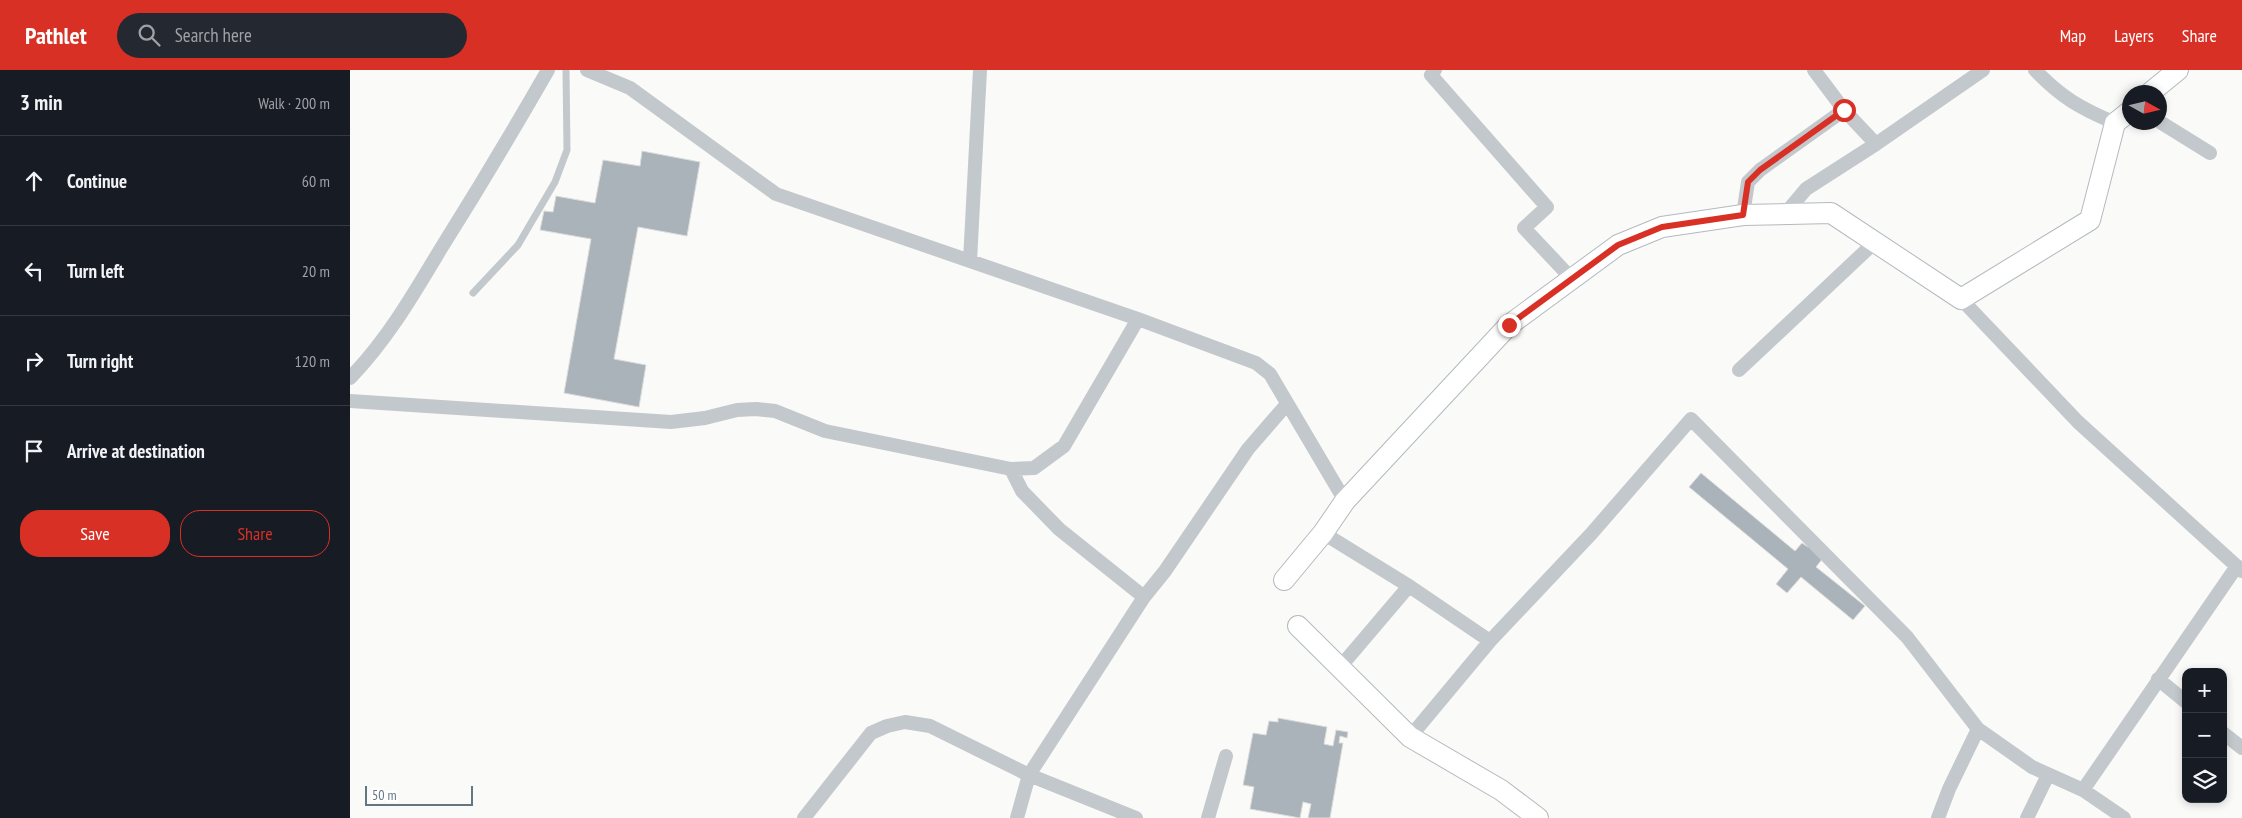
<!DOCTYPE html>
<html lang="en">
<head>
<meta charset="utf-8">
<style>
  body { margin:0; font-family:"PT Sans Narrow",sans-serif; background:#242831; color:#f1f3f6 }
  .controls { position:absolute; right:15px; bottom:15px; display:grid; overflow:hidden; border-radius:10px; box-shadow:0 2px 8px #0003 }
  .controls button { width:45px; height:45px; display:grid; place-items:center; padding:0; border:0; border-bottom:1px solid #363941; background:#171b24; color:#f1f3f6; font:25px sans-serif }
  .compass { position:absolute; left:1772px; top:15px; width:45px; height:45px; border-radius:50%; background:#171b24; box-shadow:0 2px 8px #0003; rotate:98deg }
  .scale { position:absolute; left:15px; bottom:12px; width:108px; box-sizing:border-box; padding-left:5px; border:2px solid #657683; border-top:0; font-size:14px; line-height:18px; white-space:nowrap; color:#657683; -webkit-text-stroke:4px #fff; paint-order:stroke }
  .stop { position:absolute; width:15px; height:15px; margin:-11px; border:4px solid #d93025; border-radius:50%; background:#fff }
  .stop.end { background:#d93025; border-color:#fff; box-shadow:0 1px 5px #0008 }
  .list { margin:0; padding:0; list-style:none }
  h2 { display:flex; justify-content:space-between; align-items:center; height:65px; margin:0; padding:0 20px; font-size:21px }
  h2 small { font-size:16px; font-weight:400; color:#9ea1a6 }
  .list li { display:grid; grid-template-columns:32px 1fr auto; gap:15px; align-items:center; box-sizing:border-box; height:90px; padding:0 20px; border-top:1px solid #363941 }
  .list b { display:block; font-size:19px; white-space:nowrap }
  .list em { font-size:16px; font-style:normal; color:#9ea1a6 }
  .actions { display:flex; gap:10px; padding:15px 20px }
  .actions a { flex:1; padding:11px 0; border:1px solid #d93025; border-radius:20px; text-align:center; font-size:18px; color:#d93025 }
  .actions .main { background:#d93025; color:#fff }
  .icon { flex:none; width:28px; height:28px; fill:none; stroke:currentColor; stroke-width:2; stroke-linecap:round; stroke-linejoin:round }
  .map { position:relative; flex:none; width:1892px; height:748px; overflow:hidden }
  header { display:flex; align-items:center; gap:30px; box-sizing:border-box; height:70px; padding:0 25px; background:#d93025; color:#fff }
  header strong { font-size:24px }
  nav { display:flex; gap:28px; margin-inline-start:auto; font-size:18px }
  .search { width:350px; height:45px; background:#242831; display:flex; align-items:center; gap:12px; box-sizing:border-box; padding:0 18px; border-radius:28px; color:#9ea1a6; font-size:19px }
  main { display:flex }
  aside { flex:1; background:#171b24 }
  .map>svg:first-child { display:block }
  .building { fill:#aab3b9; stroke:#dcdcda }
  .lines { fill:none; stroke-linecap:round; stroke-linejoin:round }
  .secondary-casing { stroke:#b3babf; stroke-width:22 }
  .lane { stroke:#c3c8cc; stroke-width:7 }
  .street { stroke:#c3c8cc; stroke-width:14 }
  .secondary { stroke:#fff; stroke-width:20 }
  .route { stroke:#d93025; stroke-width:6 }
</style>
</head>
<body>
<header>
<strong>Pathlet</strong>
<div class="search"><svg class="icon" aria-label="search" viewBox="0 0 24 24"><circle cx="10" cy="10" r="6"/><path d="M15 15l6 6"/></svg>Search here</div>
<nav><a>Map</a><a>Layers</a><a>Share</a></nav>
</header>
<main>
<aside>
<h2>3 min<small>Walk · 200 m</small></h2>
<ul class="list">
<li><svg class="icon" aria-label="ahead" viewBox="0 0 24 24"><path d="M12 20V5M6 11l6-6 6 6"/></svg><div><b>Continue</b></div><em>60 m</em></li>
<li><svg class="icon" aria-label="left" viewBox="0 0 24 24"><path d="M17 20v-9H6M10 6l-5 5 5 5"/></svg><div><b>Turn left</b></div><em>20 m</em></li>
<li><svg class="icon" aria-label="right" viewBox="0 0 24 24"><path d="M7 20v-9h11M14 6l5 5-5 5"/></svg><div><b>Turn right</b></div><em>120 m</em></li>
<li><svg class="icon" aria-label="arrive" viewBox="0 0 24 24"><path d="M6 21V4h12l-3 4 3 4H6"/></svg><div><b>Arrive at destination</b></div></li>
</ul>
<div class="actions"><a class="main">Save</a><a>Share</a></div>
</aside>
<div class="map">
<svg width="1892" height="748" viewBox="0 0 1892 748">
  <rect width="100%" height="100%" fill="#fafaf8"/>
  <path class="building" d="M292,81l58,11 -13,74 -49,-9 -24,132 32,6 -7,42 -75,-14 27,-154 -51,-9 4,-19 9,1 3,-16 39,7 8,-43 37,6z
    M1351,403l94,78 7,-8 6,4 3,-3 12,14 -7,9 49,39 -12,14 -52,-43 -14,16 -11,-9 12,-15 -99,-82z
    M928,648l49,9 -3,17 9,2 3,-16 12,2 -1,6 -7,-2 -1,7h4l-13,75h-22l3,-14 -8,-2 -3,16 -50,-9 4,-22 -11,-2 10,-52 13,2 3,-14 9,1z"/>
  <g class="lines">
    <defs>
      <path id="secondary" d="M1801,22l27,-22
        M934,510l39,-47 22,-32 164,-176 109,-80 44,-18 81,-12 88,-2 130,86 129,-79 25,-97 15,-12
        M948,556l112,111 91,53 37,28"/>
    </defs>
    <use href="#secondary" class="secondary-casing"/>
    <path class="lane" d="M123,223l45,-48 37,-63 12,-32 -1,-80"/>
    <path class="street" d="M237,0l43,18 146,106 362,125 118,44 14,11 75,127
      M1085,0l-4,5 116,132 -23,21 48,51
      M1464,0l30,40 32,34
      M1685,0c27,28 45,38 80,53
      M1810,52l50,31
      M1435,144l21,-25 70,-45 107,-74
      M1393,145l5,-33 12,-12 84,-60
      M620,191l10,-191
      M1611,229l117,123 164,149
      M1389,300l136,-128
      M0,308c37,-38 63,-83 90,-128 37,-59 73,-119 108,-180
      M0,331l321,21 34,-4 32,-8 19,-1 19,2 50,20 186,38 23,-1 30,-22 74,-127
      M661,399l11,22 37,38 85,68
      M973,463l86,53 81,55
      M991,596l68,-80
      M1808,609l28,23
      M1873,663l19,15
      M1060,667l80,-96 101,-107 100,-115 216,218 71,92 54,38 51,23 41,28
      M1733,720l154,-224
      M454,748l67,-85 16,-7 18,-4 25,4 99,49 107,43
      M667,748l12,-43 115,-178 21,-26 83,-122 39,-45
      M858,748l18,-62
      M1588,748l11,-29 29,-60
      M1677,748l21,-43"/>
    <use href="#secondary" class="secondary"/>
  </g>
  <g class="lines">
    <path class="route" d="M1159,255l109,-80 44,-18 81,-12 5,-33 12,-12 84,-60"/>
  </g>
</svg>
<div class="controls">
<button>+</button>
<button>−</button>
<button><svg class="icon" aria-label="layers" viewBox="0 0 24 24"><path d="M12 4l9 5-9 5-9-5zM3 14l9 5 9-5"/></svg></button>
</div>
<svg class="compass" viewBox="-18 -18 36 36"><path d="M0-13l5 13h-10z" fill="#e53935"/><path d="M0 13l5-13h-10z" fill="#9ea1a6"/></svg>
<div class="scale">50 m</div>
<div class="stop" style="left:1494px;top:40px"></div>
<div class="stop end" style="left:1159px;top:255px"></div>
</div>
</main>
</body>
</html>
